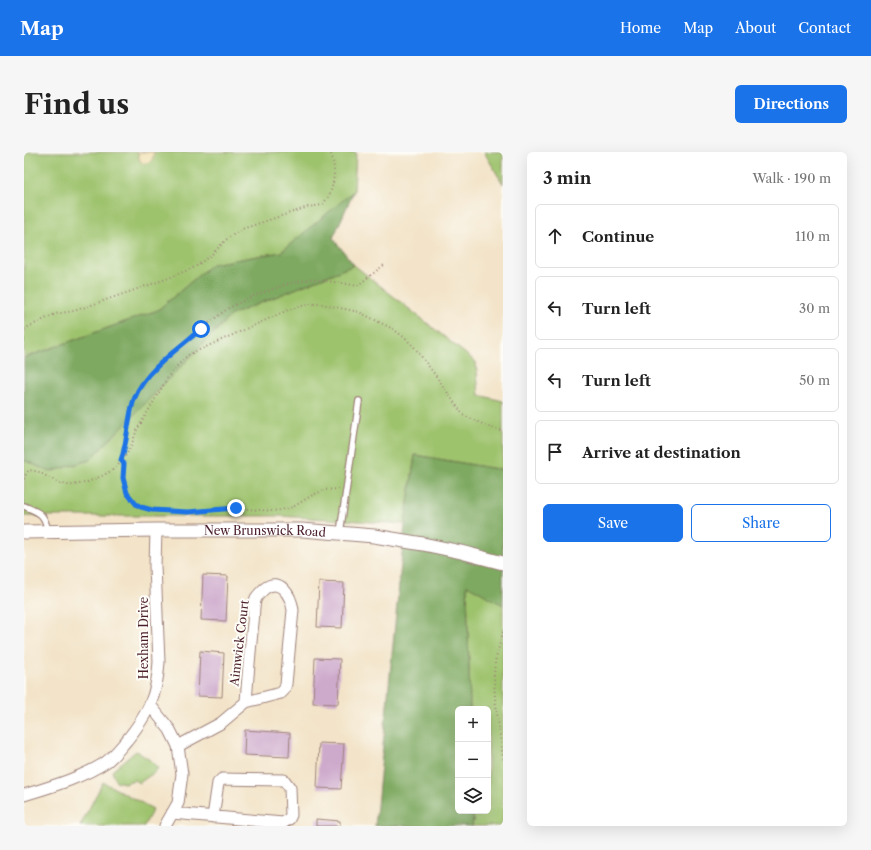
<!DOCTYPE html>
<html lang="en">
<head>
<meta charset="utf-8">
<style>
  body { margin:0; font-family:"Libre Caslon Text",serif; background:#f6f6f6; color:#222 }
  .controls { position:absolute; right:12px; bottom:12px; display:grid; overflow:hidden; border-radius:6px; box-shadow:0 4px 16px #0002 }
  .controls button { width:36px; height:36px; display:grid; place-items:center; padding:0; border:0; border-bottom:1px solid #e0e0e0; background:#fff; color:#222; font:20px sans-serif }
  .stop { position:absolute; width:12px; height:12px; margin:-9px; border:3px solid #1a73e8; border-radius:50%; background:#fff }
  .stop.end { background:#1a73e8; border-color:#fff; box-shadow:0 1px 4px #0008 }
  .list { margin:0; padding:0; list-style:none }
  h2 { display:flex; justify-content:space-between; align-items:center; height:52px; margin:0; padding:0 16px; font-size:17px }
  h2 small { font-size:13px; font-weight:400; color:#767676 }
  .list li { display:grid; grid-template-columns:26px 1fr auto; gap:12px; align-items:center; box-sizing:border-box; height:64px; margin:0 8px 8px; padding:0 8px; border:1px solid #e0e0e0; border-radius:6px }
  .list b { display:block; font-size:15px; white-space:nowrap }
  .list em { font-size:13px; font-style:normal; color:#767676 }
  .actions { display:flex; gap:8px; padding:12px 16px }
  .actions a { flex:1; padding:9px 0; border:1px solid #1a73e8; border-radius:6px; text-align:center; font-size:14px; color:#1a73e8 }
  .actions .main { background:#1a73e8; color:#fff }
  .icon { flex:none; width:22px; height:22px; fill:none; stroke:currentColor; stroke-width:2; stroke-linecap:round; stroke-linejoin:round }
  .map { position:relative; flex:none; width:479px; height:674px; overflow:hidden; border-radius:6px }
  header { display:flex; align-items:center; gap:24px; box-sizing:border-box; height:56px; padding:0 20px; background:#1a73e8; color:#fff }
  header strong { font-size:19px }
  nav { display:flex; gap:22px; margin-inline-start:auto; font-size:14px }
  .intro { display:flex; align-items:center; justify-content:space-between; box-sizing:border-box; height:96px; padding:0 24px }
  h1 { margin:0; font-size:28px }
  .button { padding:10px 18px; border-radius:6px; background:#1a73e8; color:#fff; font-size:14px; font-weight:700 }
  main { display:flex; gap:24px; padding:0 24px }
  aside { flex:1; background:#fff; border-radius:6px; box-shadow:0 4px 16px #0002 }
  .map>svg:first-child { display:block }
  .green { fill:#9ec36d; stroke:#74714c }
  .forest { fill:#7ea960; stroke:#646446 }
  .sand { fill:#eeda9e; stroke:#9c7c64 }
  .building { fill:#cda9cc }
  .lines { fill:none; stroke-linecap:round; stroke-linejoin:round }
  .service-casing { stroke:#9e827a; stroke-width:8 }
  .minor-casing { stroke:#9e827a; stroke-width:13 }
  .tertiary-casing { stroke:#9e827a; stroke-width:15 }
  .path { stroke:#9e827a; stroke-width:2; stroke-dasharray:1 3; stroke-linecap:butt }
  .service { stroke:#fff; stroke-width:5.5 }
  .minor { stroke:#fff; stroke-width:11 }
  .tertiary { stroke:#fff; stroke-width:13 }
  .route { stroke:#1a73e8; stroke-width:5 }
  .labels { text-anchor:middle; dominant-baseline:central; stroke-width:4; stroke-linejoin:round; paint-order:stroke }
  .street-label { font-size:12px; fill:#4a1f2b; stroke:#fdfcf7 }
</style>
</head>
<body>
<header>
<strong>Map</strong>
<nav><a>Home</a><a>Map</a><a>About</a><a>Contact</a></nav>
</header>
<div class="intro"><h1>Find us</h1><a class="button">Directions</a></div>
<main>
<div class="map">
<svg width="479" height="674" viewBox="0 0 479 674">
  <rect width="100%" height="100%" fill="#fdfcf7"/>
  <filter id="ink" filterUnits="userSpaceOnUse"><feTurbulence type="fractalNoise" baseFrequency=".025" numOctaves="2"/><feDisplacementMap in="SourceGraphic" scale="8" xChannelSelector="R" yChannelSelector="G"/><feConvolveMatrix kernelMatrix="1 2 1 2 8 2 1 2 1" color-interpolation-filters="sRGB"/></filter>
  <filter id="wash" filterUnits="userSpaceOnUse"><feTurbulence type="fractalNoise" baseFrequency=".012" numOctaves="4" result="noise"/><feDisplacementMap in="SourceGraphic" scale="16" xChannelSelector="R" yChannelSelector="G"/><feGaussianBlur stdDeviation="0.9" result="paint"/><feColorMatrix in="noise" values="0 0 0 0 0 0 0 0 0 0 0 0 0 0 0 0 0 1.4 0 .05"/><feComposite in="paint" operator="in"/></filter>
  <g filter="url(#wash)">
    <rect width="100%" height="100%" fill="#f3e4c9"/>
    <path class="green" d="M0,0h332l-2,39 -73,61 -69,12 -54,46 -134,48z
      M460,0h19v32z
      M330,113l122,97 3,33 24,6v69l-88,-15 -10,69 -126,-8h-255v-56l26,12 40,-12 141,-145z
      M443,432l36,21v221h-31l1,-6v-9h15v-102h-18z
      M112,599l14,9 8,8 -3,4 -16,11 -5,-3 -10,3 -8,-2 -4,-10z
      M79,630l50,27 -9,17h-64z"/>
    <path class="forest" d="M330,39l-21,47 21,27 -123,50 -141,145 -40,12 -26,-12v-102l134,-48 54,-46 69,-12z
      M391,303l88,15v135l-36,-20 3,124h-12v102h15v9l-1,6h-97l30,-302z"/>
    <path class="sand" d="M114,0h16c0,6 -5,16 -13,10 -2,-3 -3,-7 -3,-10z"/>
    <g id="blocks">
      <path class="building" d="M179,423l25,1 -2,45 -25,-1z
        M295,430l25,1 -2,45 -25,-1z
        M176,499l24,2 -2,44 -24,-1z
        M291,506l25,1 -2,45 -25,-1z
        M221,578l45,3 -1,24 -45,-2z
        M295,591l25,1 -3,45 -24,-1z
        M292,667l24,2v5h-24z"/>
    </g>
  </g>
  <g filter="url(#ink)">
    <use href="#blocks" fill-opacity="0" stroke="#9e827a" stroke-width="1"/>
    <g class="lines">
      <defs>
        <path id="service" d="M0,354c16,7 20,7 24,25
          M316,381l19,-132"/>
        <path id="minor" d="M126,553l20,25 8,16 4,28 -4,29 -13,23
          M154,594l43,-23 25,-21c2,-27 4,-53 7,-79 1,-7 0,-19 3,-25 2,-3 5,-6 8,-9 16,-13 27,7 29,21l-7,74 -2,6 -3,3 -35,9
          M0,643c26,-8 60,-18 82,-33 8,-6 14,-14 21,-22 21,-26 30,-44 32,-78l-4,-96 1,-36
          M148,661l111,10 6,-4 2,-4 -1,-27 -6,-8 -62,-1 -4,4 -5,34"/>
        <g id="tertiary">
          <path id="s1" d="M0,380l132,-2h146l72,6 49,8 38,8 42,11"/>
        </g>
      </defs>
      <use href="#service" class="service-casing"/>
      <use href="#minor" class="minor-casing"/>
      <use href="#tertiary" class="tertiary-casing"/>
      <path class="path" d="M0,177l31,-15 19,-3 95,-33 26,-11 16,-12 17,-17 14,-9 66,-22 14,-2c2,-3 5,-6 6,-8 7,-12 8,-34 2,-45
        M0,327l2,-5 3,-4 10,2 20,11 9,2h5l12,-2 19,-8 10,-6 6,-6 3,-9 8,-45 4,-12 5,-11 9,-11 14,-14 38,-32 26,-20 26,-13 34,-12 23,-5 32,4 15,3 27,-21
        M315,337l-15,1 -13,6 -18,11 -12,3 -9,1 -37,-3 -47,5 -36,-3 -16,-6 -9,-11 -4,-15 1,-14 -3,-4 5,-5 5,-9 6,-16 31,-53 7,-9 13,-13 100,-45 21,-6h12l38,8 34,17 12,9 10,10 21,28 27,39 26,12 14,4
        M479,480l-8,30 -1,14 1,21 8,62"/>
      <use href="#service" class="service"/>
      <use href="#minor" class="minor"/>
      <use href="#tertiary" class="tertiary"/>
    </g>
  </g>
  <g class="lines" filter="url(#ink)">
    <path class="route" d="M177,177c-21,18 -56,42 -66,68 -4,9 -5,20 -7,30 -1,9 -3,18 -5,27l-2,6 3,4 -1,14 4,15 9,11 5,3 11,3 36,2 48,-4"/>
  </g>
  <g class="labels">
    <g class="street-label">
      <text stroke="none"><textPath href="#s1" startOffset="241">New Brunswick Road</textPath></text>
      <text transform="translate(119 486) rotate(-90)">Hexham Drive</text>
      <text transform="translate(215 491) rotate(-83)">Aimwick Court</text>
    </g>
  </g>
</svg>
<div class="controls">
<button>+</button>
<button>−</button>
<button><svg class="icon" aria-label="layers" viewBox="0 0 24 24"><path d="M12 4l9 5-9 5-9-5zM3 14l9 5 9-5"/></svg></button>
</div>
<div class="stop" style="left:177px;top:177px"></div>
<div class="stop end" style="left:212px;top:356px"></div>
</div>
<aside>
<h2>3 min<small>Walk · 190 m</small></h2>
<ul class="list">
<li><svg class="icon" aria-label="ahead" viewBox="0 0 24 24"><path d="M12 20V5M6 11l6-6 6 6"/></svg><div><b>Continue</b></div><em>110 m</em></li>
<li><svg class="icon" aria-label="left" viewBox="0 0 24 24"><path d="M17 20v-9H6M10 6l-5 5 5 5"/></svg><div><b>Turn left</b></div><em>30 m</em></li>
<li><svg class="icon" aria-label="left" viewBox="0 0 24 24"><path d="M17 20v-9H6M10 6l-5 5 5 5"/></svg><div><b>Turn left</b></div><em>50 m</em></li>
<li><svg class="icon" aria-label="arrive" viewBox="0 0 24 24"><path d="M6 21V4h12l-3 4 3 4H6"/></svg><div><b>Arrive at destination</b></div></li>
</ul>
<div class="actions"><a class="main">Save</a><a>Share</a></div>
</aside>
</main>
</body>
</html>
